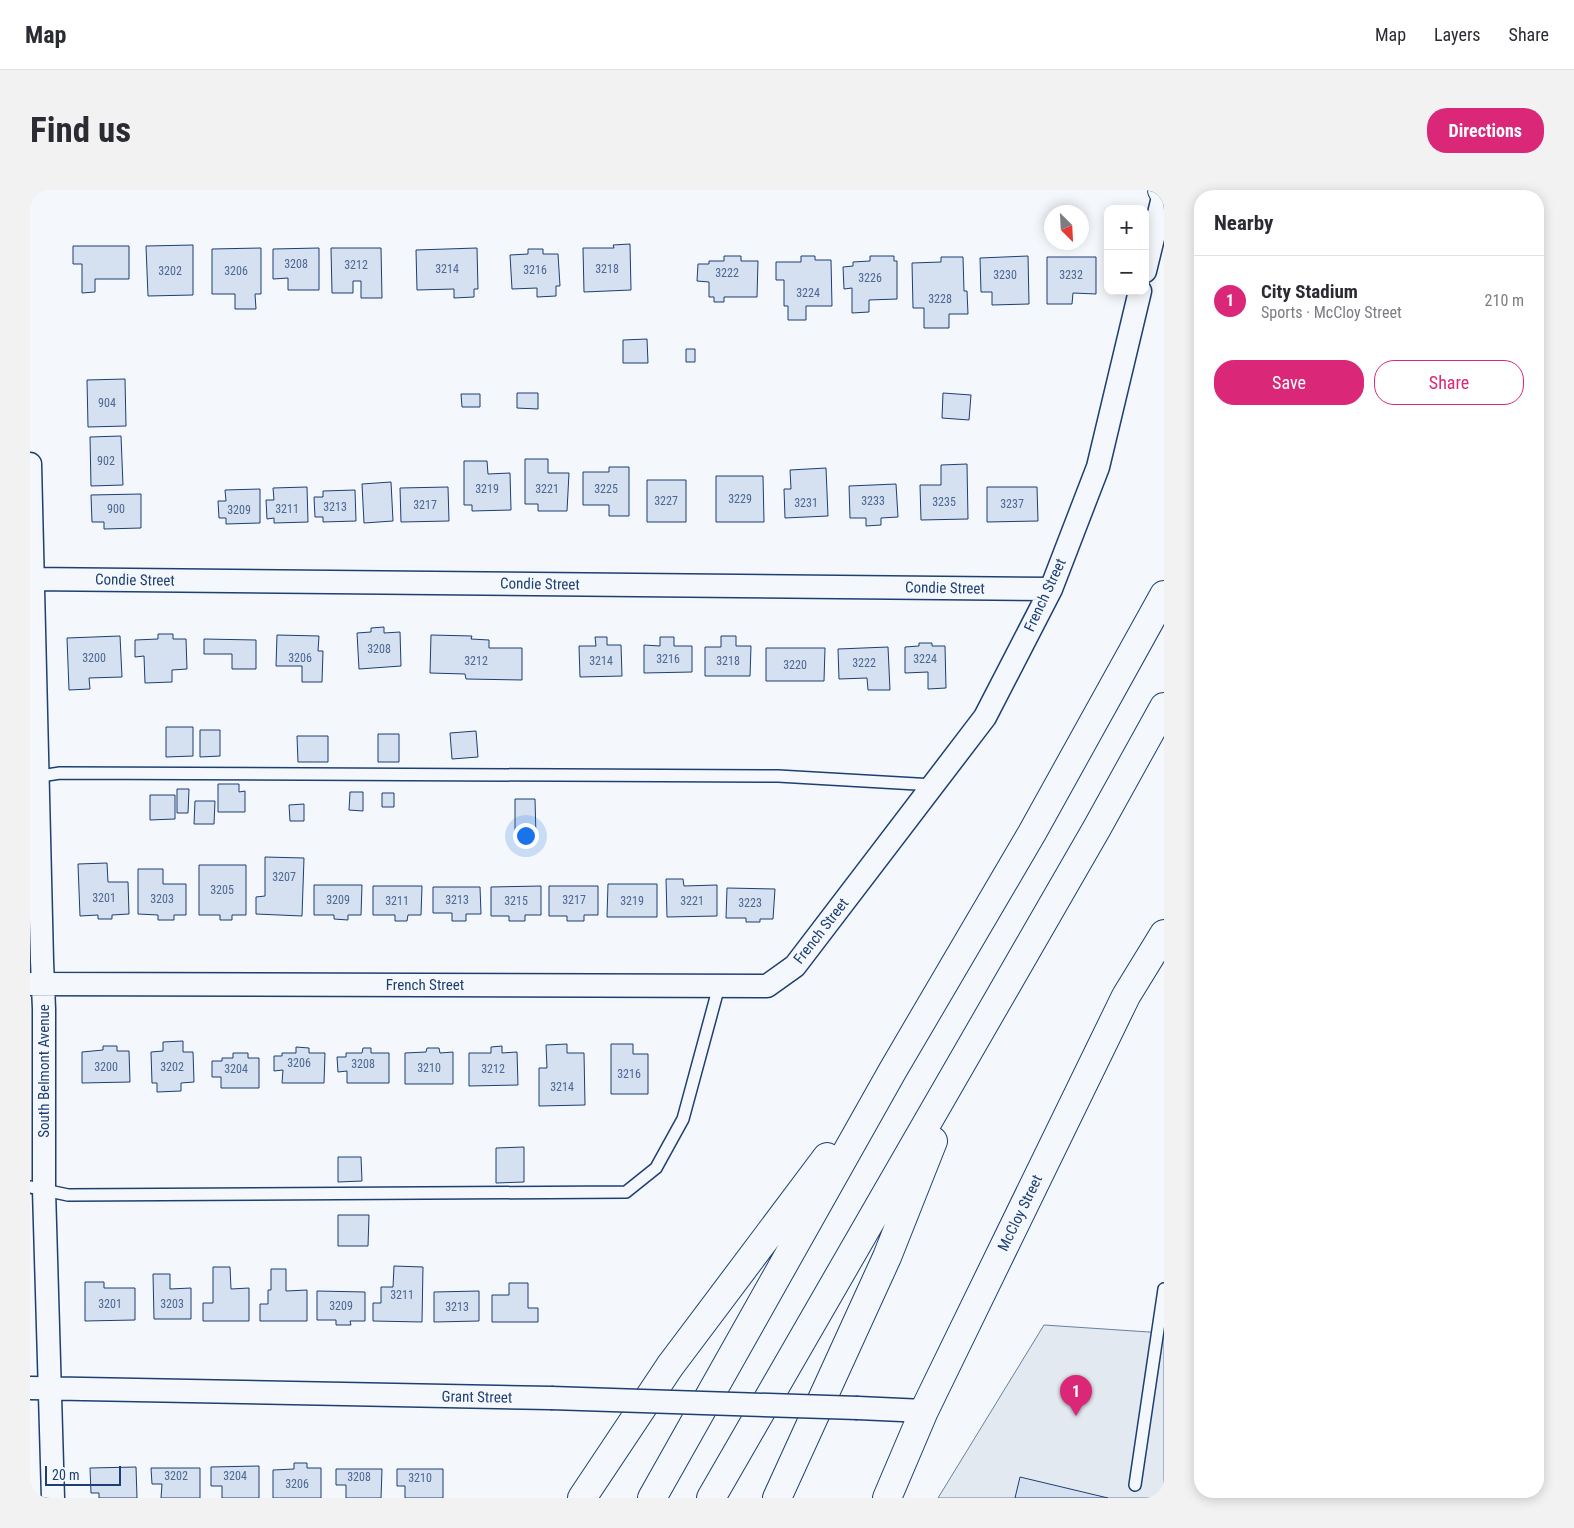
<!DOCTYPE html>
<html lang="en">
<head>
<meta charset="utf-8">
<style>
  body { margin:0; font-family:"Roboto Condensed",sans-serif; background:#f2f2f3; color:#2b2b33 }
  .controls { position:absolute; right:15px; top:15px; display:grid; overflow:hidden; border-radius:10px; box-shadow:0 2px 12px #0003 }
  .controls button { width:45px; height:45px; display:grid; place-items:center; padding:0; border:0; border-bottom:1px solid #e1e1e2; background:#fff; color:#2b2b33; font:25px sans-serif }
  .compass { position:absolute; left:1014px; top:15px; width:45px; height:45px; border-radius:50%; background:#fff; box-shadow:0 2px 12px #0003; rotate:156deg }
  .scale { position:absolute; left:15px; bottom:12px; width:76px; box-sizing:border-box; padding-left:5px; border:2px solid #1d3f73; border-top:0; font-size:14px; line-height:18px; white-space:nowrap; color:#1d3f73; -webkit-text-stroke:4px #f4f7fb; paint-order:stroke }
  .you { position:absolute; left:495px; top:645px; width:18px; height:18px; margin:-12px; border:4px solid #fff; border-radius:50%; background:#1a73e8; box-shadow:0 0 0 8px #1a73e833 }
  .badge { display:grid; place-items:center; width:32px; height:32px; border-radius:50%; background:#db2777; color:#fff; font-size:16px; font-weight:700 }
  .pin { position:absolute; translate:-50% -41px; filter:drop-shadow(0 1px 2px #0008) }
  .pin::after { content:''; position:absolute; top:26px; width:18px; height:15px; background:inherit; clip-path:polygon(0 0,100% 0,50% 100%) }
  .list { margin:0; padding:0; list-style:none }
  h2 { display:flex; justify-content:space-between; align-items:center; height:65px; margin:0; padding:0 20px; font-size:21px }
  h2 small { font-size:16px; font-weight:400; color:#7c7c81 }
  .list li { display:grid; grid-template-columns:32px 1fr auto; gap:15px; align-items:center; box-sizing:border-box; height:90px; padding:0 20px; border-top:1px solid #e1e1e2 }
  .list b { display:block; font-size:19px; white-space:nowrap }
  .list p { margin:0; font-size:16px; white-space:nowrap; color:#7c7c81 }
  .list em { font-size:16px; font-style:normal; color:#7c7c81 }
  .actions { display:flex; gap:10px; padding:15px 20px }
  .actions a { flex:1; padding:11px 0; border:1px solid #db2777; border-radius:20px; text-align:center; font-size:18px; color:#db2777 }
  .actions .main { background:#db2777; color:#fff }
  .map { position:relative; flex:none; width:1134px; height:1308px; overflow:hidden; border-radius:20px }
  header { display:flex; align-items:center; gap:30px; box-sizing:border-box; height:70px; padding:0 25px; background:#fff; border-bottom:1px solid #e1e1e2 }
  header strong { font-size:24px }
  nav { display:flex; gap:28px; margin-inline-start:auto; font-size:18px }
  .intro { display:flex; align-items:center; justify-content:space-between; box-sizing:border-box; height:120px; padding:0 30px }
  h1 { margin:0; font-size:35px }
  .button { padding:12px 22px; border-radius:20px; background:#db2777; color:#fff; font-size:18px; font-weight:700 }
  main { display:flex; gap:30px; padding:0 30px }
  aside { flex:1; background:#fff; border-radius:20px; box-shadow:0 2px 12px #0003 }
  .map>svg:first-child { display:block }
  .green { fill:#e3e9f0; stroke:#687fa3 }
  .building { fill:#d5e0f0; stroke:#1d3f73 }
  .lines { fill:none; stroke-linecap:round; stroke-linejoin:round }
  .lane-casing { stroke:#1d3f73; stroke-width:14 }
  .street-casing { stroke:#1d3f73; stroke-width:25 }
  .secondary-casing { stroke:#1d3f73; stroke-width:30 }
  .highway-casing { stroke:#1d3f73; stroke-width:30 }
  .lane { stroke:#f4f7fb; stroke-width:11 }
  .street { stroke:#f4f7fb; stroke-width:22 }
  .secondary { stroke:#f4f7fb; stroke-width:28 }
  .highway { stroke:#f4f7fb; stroke-width:28 }
  .street-bridge-casing { stroke:#1d3f73; stroke-width:25; stroke-linecap:butt }
  .street-bridge { stroke:#f4f7fb; stroke-width:22 }
  .labels { text-anchor:middle; dominant-baseline:central; stroke-width:4; stroke-linejoin:round; paint-order:stroke }
  .number-label { font-size:12px; fill:#4b6792 }
  .street-label { font-size:15px; fill:#1d3f73; stroke:#f4f7fb }
</style>
</head>
<body>
<header>
<strong>Map</strong>
<nav><a>Map</a><a>Layers</a><a>Share</a></nav>
</header>
<div class="intro"><h1>Find us</h1><a class="button">Directions</a></div>
<main>
<div class="map">
<svg width="1134" height="1308" viewBox="0 0 1134 1308">
  <rect width="100%" height="100%" fill="#f4f7fb"/>
  <path class="green" d="M1014,1135l120,8v165h-226z"/>
  <path class="building" d="M600,54l1,46 -47,2 -1,-44h31l-1,-3z
    M163,55v50l-45,1 -2,-50z
    M43,56h56v33h-34v13l-13,1v-29h-9z
    M231,58v46h-6l1,15h-21v-15h-23v-45z
    M289,58v42h-31v-12l-15,1v-30z
    M301,58h50l1,50h-21v-17h-8v12h-21z
    M447,58l1,41h-4v8l-20,1v-9l-37,1 -1,-40z
    M498,59h15v5h15l2,32h-4v10l-19,1v-9l-25,1 -2,-34 18,-1z
    M694,66h17v5h17l-1,36h-33v5h-10v-5h-5v-15l-12,-1 1,-17h11v-3h15z
    M771,66h14v4h16l1,46h-26v14h-18v-14h-4v-26h-8v-18h25z
    M840,66h24v5h3v38l-28,1v12l-17,1v-25l-8,1 -1,-22 10,-1v-4l17,-1z
    M998,66l1,48 -37,1v-13h-11l-1,-34z
    M911,67h22l1,34h3l1,23h-19v14h-25v-20h-11l-1,-45 29,-1z
    M1017,67h49v37l-23,-1 -1,11h-25z
    M617,149l1,24h-25v-23z
    M656,159h9v13h-9z
    M95,189l1,47 -38,1 -1,-47z
    M487,203h21v16l-21,-1z
    M913,203l28,2 -2,25 -27,-2z
    M431,204h19v13h-18z
    M91,246l2,49 -32,1 -1,-49z
    M495,269h23v14h21l-2,38h-29v-7h-13z
    M434,271h23l1,13 22,-1 1,37 -39,1v-6h-8z
    M937,274l1,55 -47,1 -1,-35h21v-20z
    M579,277h20v49h-20v-11h-26v-33h26z
    M796,278l2,48 -43,2 -1,-29h7l-1,-19z
    M686,286h47l1,46h-48z
    M617,290h39v42h-39z
    M361,292l2,39 -29,2 -2,-39z
    M866,294l2,33 -17,1v7l-15,1v-8h-16l-1,-32z
    M277,297l1,35 -34,1v-5l-7,1 -1,-19h8l-1,-12z
    M418,297l1,34 -48,1 -1,-34z
    M957,297h50l1,34 -51,1z
    M230,299v34l-34,1v-6h-7l-1,-17h8l-1,-11z
    M325,300l1,31 -33,1v-5h-8l-1,-20h9v-6z
    M111,304v34l-37,1v-7h-12l-1,-27z
    M354,437v6l16,-1 1,34 -42,3 -2,-36 14,-1v-4z
    M128,444h15v5h13l1,30 -15,1v12l-27,1 -1,-27 -9,1v-17l23,-1z
    M247,445l42,1 -1,15h5l-1,31h-20v-16h-26z
    M401,445l41,1 -1,3 18,1v8h33v32l-56,-1 -1,-5 -35,-1z
    M90,446l2,41 -33,1 1,11 -21,1 -2,-52z
    M691,446h15v10h15l-1,30h-45v-29h16z
    M565,447h12v8h14l1,31 -42,1 -1,-31h17z
    M630,447h14v9h18v26l-48,1v-28l16,1z
    M174,449l52,1v29h-24v-15h-28z
    M889,453h13v3h13l1,42 -18,1v-17l-23,1v-26l14,-1z
    M858,457l2,43h-22l-1,-12 -28,1 -1,-30z
    M736,458h59l-1,33h-58z
    M136,537h27v29l-27,1z
    M170,540h20v26l-20,1z
    M446,541l2,26 -26,2 -2,-26z
    M348,544h21v28h-21z
    M267,546h31v26h-30z
    M188,594h21v8l6,-1v21h-27z
    M147,599h12l-1,24h-11z
    M320,602h13v19l-14,-1z
    M352,603h12v14h-12z
    M120,605h25v24l-25,1z
    M485,609h20l1,38 -21,1z
    M165,611h20l-1,23h-20z
    M274,614v17h-14l-1,-16z
    M235,667l39,1 -2,58 -46,-2v-17l9,-1z
    M77,673l1,19h20l1,32 -17,1v4h-14v-4l-18,1 -2,-52z
    M169,675h47v50h-14v5h-12v-5h-21z
    M108,679h25v15h23v31h-12v5h-16v-5l-20,-1z
    M636,689h17l1,7 33,-1v31l-50,1z
    M578,694h49v33h-50z
    M284,695h48l-1,30h-13v5l-14,-1v-4h-20z
    M343,696h49l-1,29h-13l-1,6h-12v-6h-22z
    M511,696v29h-16v6h-16v-5h-18v-29z
    M519,696h49v29h-14v6h-17v-5h-18z
    M403,697h47l1,27h-15v7h-14v-8h-19z
    M697,698l48,1 -2,30h-13v3h-14v-4h-20z
    M153,851v11h10l1,30 -13,1v8l-24,1v-9h-5l-1,-31 12,-1v-9z
    M537,854v9h17l1,52 -46,1v-38h8l-1,-23z
    M581,854h22v10h15v40h-37z
    M73,856h14v5h12l1,31 -48,1v-31l21,-2z
    M472,856v7l15,-1 1,33 -49,1v-33h22v-6z
    M266,857l13,1v5h16l-1,30h-42l1,-13 -9,1v-15h8v-3h14z
    M333,858h8v5h18v30h-42v-12l-9,1 -1,-15h9v-4h16z
    M397,858h12l1,5 13,-1v32h-48v-31l21,-1z
    M203,863h15v5h11v30h-38v-11h-9v-16h10v-3h11z
    M494,957v35l-28,1v-35z
    M308,967h23l1,24 -24,1z
    M308,1025h31l-1,31h-30z
    M364,1076l29,1 -1,55 -49,-1v-18h8v-16h12z
    M183,1077h17l1,22 18,-1v33h-46v-18h10z
    M241,1079h15v22l21,-1v31h-47v-17h8v-14h3z
    M123,1084h17v15l21,-1v31h-37z
    M55,1092h19v6h31v32l-50,1z
    M479,1093h19v25h10v14h-46v-27h17z
    M287,1101l48,1v29h-15l1,4h-15v-5h-19z
    M449,1101v30l-45,1v-30z
    M264,1273h13v5h14v30h-48v-28l21,-1z
    M229,1276v32h-37v-12h-11v-19z
    M106,1277l1,31h-38v-5h-8l-1,-25z
    M121,1278h49v30h-39l1,-14h-10z
    M306,1279h46l-1,29h-35v-13h-10z
    M367,1279h46v29h-38v-12h-8z
    M990,1287l88,21h-93z"/>
  <g class="lines">
    <defs>
      <path id="lane" d="M4,587l26,-4 718,3 156,9
        M0,997l38,8 558,-3 30,-24 27,-49 36,-133
        M1105,1295l29,-196"/>
      <path id="street" d="M1115,81l19,-78
        M0,274l12,497 2,48v181l9,308
        M0,389l1021,10
        M0,794l737,2 28,-20 190,-249 66,-128 47,-122 42,-176
        M0,1198l521,10
        M828,1218l66,3"/>
      <path id="secondary" d="M1132,0h2
        M857,1308l37,-87 202,-415 38,-62"/>
      <path id="highway" d="M552,1308l88,-132 157,-209
        M622,1308l241,-428 139,-237 132,-238
        M681,1308l386,-670 67,-121
        M747,1308l110,-241 46,-116"/>
    </defs>
    <use href="#lane" class="lane-casing"/>
    <use href="#street" class="street-casing"/>
    <use href="#secondary" class="secondary-casing"/>
    <use href="#highway" class="highway-casing"/>
    <use href="#lane" class="lane"/>
    <use href="#street" class="street"/>
    <use href="#secondary" class="secondary"/>
    <use href="#highway" class="highway"/>
    <defs>
      <path id="street-bridge" d="M521,1208l307,10"/>
    </defs>
    <use href="#street-bridge" class="street-bridge-casing"/>
    <use href="#street-bridge" class="street-bridge"/>
  </g>
  <g class="labels">
    <g class="number-label">
      <text x="266" y="74">3208</text>
      <text x="326" y="75">3212</text>
      <text x="417" y="79">3214</text>
      <text x="577" y="79">3218</text>
      <text x="505" y="80">3216</text>
      <text x="140" y="81">3202</text>
      <text x="206" y="81">3206</text>
      <text x="697" y="83">3222</text>
      <text x="975" y="85">3230</text>
      <text x="1041" y="85">3232</text>
      <text x="840" y="88">3226</text>
      <text x="778" y="103">3224</text>
      <text x="910" y="109">3228</text>
      <text x="77" y="213">904</text>
      <text x="76" y="271">902</text>
      <text x="457" y="299">3219</text>
      <text x="517" y="299">3221</text>
      <text x="576" y="299">3225</text>
      <text x="710" y="309">3229</text>
      <text x="636" y="311">3227</text>
      <text x="843" y="311">3233</text>
      <text x="914" y="312">3235</text>
      <text x="776" y="313">3231</text>
      <text x="982" y="314">3237</text>
      <text x="395" y="315">3217</text>
      <text x="305" y="317">3213</text>
      <text x="86" y="319">900</text>
      <text x="257" y="319">3211</text>
      <text x="209" y="320">3209</text>
      <text x="349" y="459">3208</text>
      <text x="64" y="468">3200</text>
      <text x="270" y="468">3206</text>
      <text x="638" y="469">3216</text>
      <text x="895" y="469">3224</text>
      <text x="446" y="471">3212</text>
      <text x="571" y="471">3214</text>
      <text x="698" y="471">3218</text>
      <text x="834" y="473">3222</text>
      <text x="765" y="475">3220</text>
      <text x="254" y="687">3207</text>
      <text x="192" y="700">3205</text>
      <text x="74" y="708">3201</text>
      <text x="132" y="709">3203</text>
      <text x="308" y="710">3209</text>
      <text x="427" y="710">3213</text>
      <text x="544" y="710">3217</text>
      <text x="367" y="711">3211</text>
      <text x="486" y="711">3215</text>
      <text x="602" y="711">3219</text>
      <text x="662" y="711">3221</text>
      <text x="720" y="713">3223</text>
      <text x="269" y="873">3206</text>
      <text x="333" y="874">3208</text>
      <text x="76" y="877">3200</text>
      <text x="142" y="877">3202</text>
      <text x="399" y="878">3210</text>
      <text x="206" y="879">3204</text>
      <text x="463" y="879">3212</text>
      <text x="599" y="884">3216</text>
      <text x="532" y="897">3214</text>
      <text x="372" y="1105">3211</text>
      <text x="80" y="1114">3201</text>
      <text x="142" y="1114">3203</text>
      <text x="311" y="1116">3209</text>
      <text x="427" y="1117">3213</text>
      <text x="146" y="1286">3202</text>
      <text x="205" y="1286">3204</text>
      <text x="329" y="1287">3208</text>
      <text x="390" y="1288">3210</text>
      <text x="267" y="1294">3206</text>
    </g>
    <g class="street-label">
      <text transform="translate(105 390) rotate(1)">Condie Street</text>
      <text transform="translate(510 394) rotate(1)">Condie Street</text>
      <text transform="translate(915 398) rotate(1)">Condie Street</text>
      <text transform="translate(1015 405) rotate(-65)">French Street</text>
      <text transform="translate(791 741) rotate(-52)">French Street</text>
      <text x="395" y="795">French Street</text>
      <text transform="translate(14 881) rotate(-90)">South Belmont Avenue</text>
      <text transform="translate(990 1023) rotate(-64)">McCloy Street</text>
      <text transform="translate(447 1207) rotate(1)">Grant Street</text>
    </g>
  </g>
</svg>
<div class="controls">
<button>+</button>
<button>−</button>
</div>
<svg class="compass" viewBox="-18 -18 36 36"><path d="M0-13l5 13h-10z" fill="#e53935"/><path d="M0 13l5-13h-10z" fill="#7c7c81"/></svg>
<div class="scale">20 m</div>
<div class="you"></div>
<div class="pin badge" style="left:1046px;top:1226px">1</div>
</div>
<aside>
<h2>Nearby<small></small></h2>
<ul class="list">
<li><span class="badge">1</span><div><b>City Stadium</b><p>Sports · McCloy Street</p></div><em>210 m</em></li>
</ul>
<div class="actions"><a class="main">Save</a><a>Share</a></div>
</aside>
</main>
</body>
</html>
